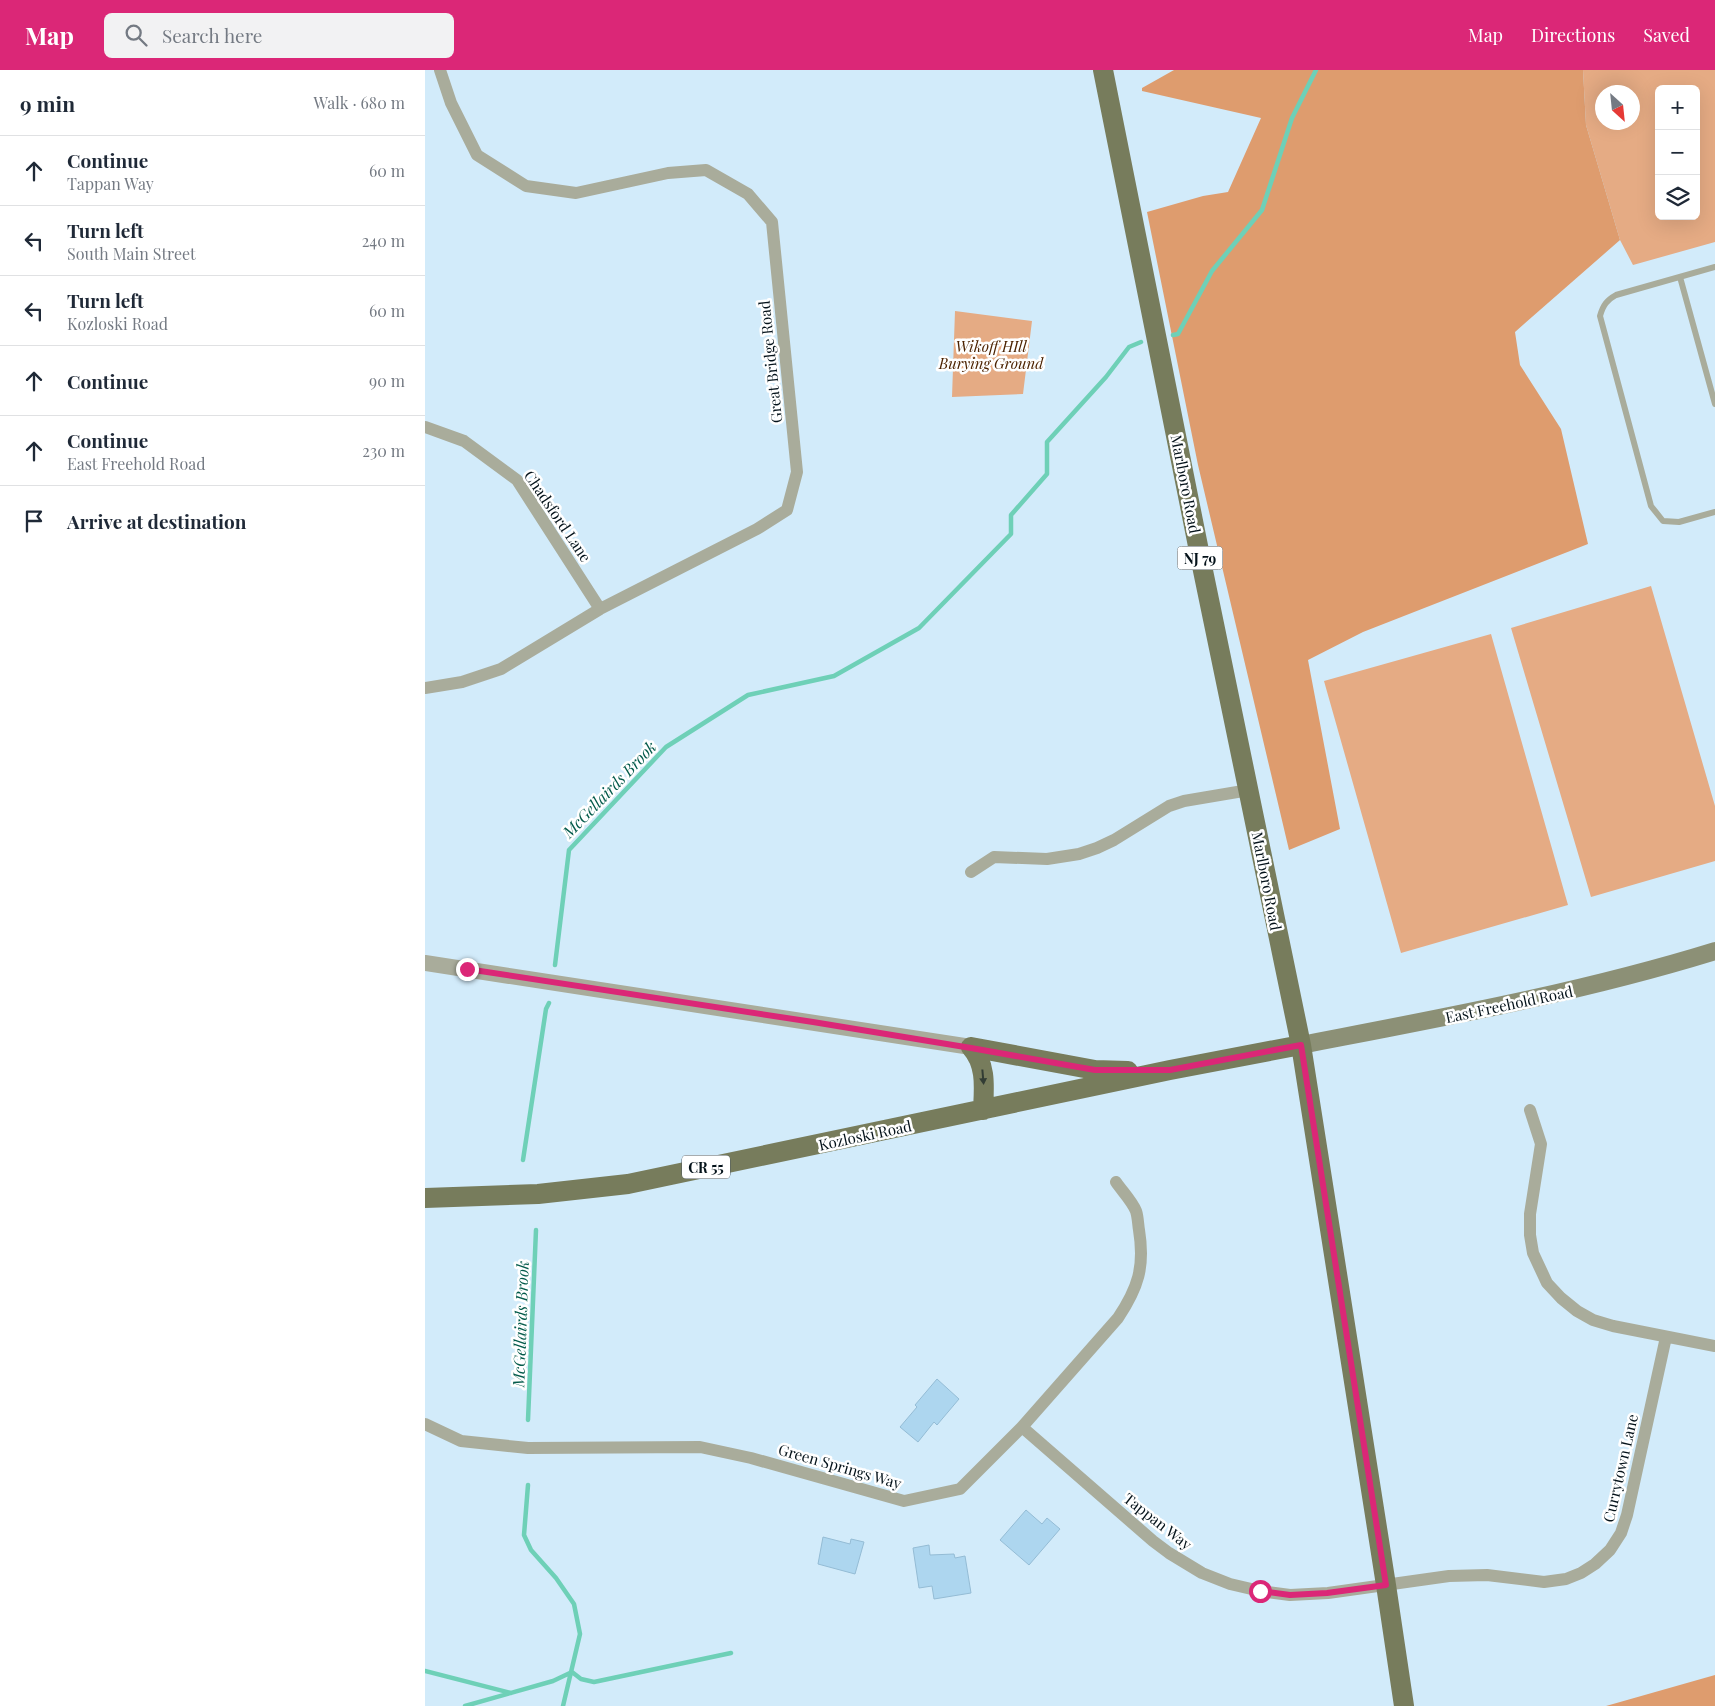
<!DOCTYPE html>
<html lang="en">
<head>
<meta charset="utf-8">
<style>
  body { margin:0; font-family:"Playfair Display",serif; background:#f2f2f3; color:#1f2937 }
  .controls { position:absolute; right:15px; top:15px; display:grid; overflow:hidden; border-radius:8px; box-shadow:0 5px 20px #0002 }
  .controls button { width:45px; height:45px; display:grid; place-items:center; padding:0; border:0; border-bottom:1px solid #e0e1e3; background:#fff; color:#1f2937; font:25px sans-serif }
  .compass { position:absolute; left:1170px; top:15px; width:45px; height:45px; border-radius:50%; background:#fff; box-shadow:0 5px 20px #0002; rotate:153deg }
  .stop { position:absolute; width:15px; height:15px; margin:-11px; border:4px solid #db2777; border-radius:50%; background:#fff }
  .stop.end { background:#db2777; border-color:#fff; box-shadow:0 1px 5px #0008 }
  .list { margin:0; padding:0; list-style:none }
  h2 { display:flex; justify-content:space-between; align-items:center; height:65px; margin:0; padding:0 20px; font-size:21px }
  h2 small { font-size:16px; font-weight:400; color:#747a83 }
  .list li { display:grid; grid-template-columns:32px 1fr auto; gap:15px; align-items:center; box-sizing:border-box; height:70px; padding:0 20px; border-top:1px solid #e0e1e3 }
  .list b { display:block; font-size:19px; white-space:nowrap }
  .list p { margin:0; font-size:16px; white-space:nowrap; color:#747a83 }
  .list em { font-size:16px; font-style:normal; color:#747a83 }
  .icon { flex:none; width:28px; height:28px; fill:none; stroke:currentColor; stroke-width:2; stroke-linecap:round; stroke-linejoin:round }
  .map { position:relative; flex:none; width:1290px; height:1636px; overflow:hidden }
  header { display:flex; align-items:center; gap:30px; box-sizing:border-box; height:70px; padding:0 25px; background:#db2777; color:#fff }
  header strong { font-size:24px }
  nav { display:flex; gap:28px; margin-inline-start:auto; font-size:18px }
  .search { width:350px; height:45px; background:#f2f2f3; display:flex; align-items:center; gap:12px; box-sizing:border-box; padding:0 18px; border-radius:8px; color:#747a83; font-size:19px }
  main { display:flex }
  aside { flex:1; background:#fff }
  .map>svg:first-child { display:block }
  .green { fill:#e5ab84; fill-rule:evenodd }
  .forest { fill:#de9c6e }
  .lines { fill:none; stroke-linecap:round; stroke-linejoin:round }
  .stream { stroke:#6ed0b7; stroke-width:4.5 }
  .building { fill:#add6ef; stroke:#94bcd5 }
  .service { stroke:#a9ac9b; stroke-width:6 }
  .minor { stroke:#a9ac9b; stroke-width:12 }
  .tertiary { stroke:#a9ac9b; stroke-width:16 }
  .secondary { stroke:#8c9076; stroke-width:18 }
  .primary { stroke:#777c5c; stroke-width:20 }
  .oneway { fill:#323c34 }
  .route { stroke:#db2777; stroke-width:6 }
  .labels { text-anchor:middle; dominant-baseline:central; stroke-width:5; stroke-linejoin:round; paint-order:stroke }
  .shield { fill:#fff; stroke:#4f595f; stroke-width:1 }
  .shield-label { font-size:14px; font-weight:bold; fill:#04121a }
  .park-label { font-size:15px; font-style:italic; fill:#4c2200; stroke:#fff }
  .street-label { font-size:15px; fill:#04121a; stroke:#fff }
  .water-label { font-size:16px; font-style:italic; fill:#045b4b; stroke:#fff }
</style>
</head>
<body>
<header>
<strong>Map</strong>
<div class="search"><svg class="icon" aria-label="search" viewBox="0 0 24 24"><circle cx="10" cy="10" r="6"/><path d="M15 15l6 6"/></svg>Search here</div>
<nav><a>Map</a><a>Directions</a><a>Saved</a></nav>
</header>
<main>
<aside>
<h2>9 min<small>Walk · 680 m</small></h2>
<ul class="list">
<li><svg class="icon" aria-label="ahead" viewBox="0 0 24 24"><path d="M12 20V5M6 11l6-6 6 6"/></svg><div><b>Continue</b><p>Tappan Way</p></div><em>60 m</em></li>
<li><svg class="icon" aria-label="left" viewBox="0 0 24 24"><path d="M17 20v-9H6M10 6l-5 5 5 5"/></svg><div><b>Turn left</b><p>South Main Street</p></div><em>240 m</em></li>
<li><svg class="icon" aria-label="left" viewBox="0 0 24 24"><path d="M17 20v-9H6M10 6l-5 5 5 5"/></svg><div><b>Turn left</b><p>Kozloski Road</p></div><em>60 m</em></li>
<li><svg class="icon" aria-label="ahead" viewBox="0 0 24 24"><path d="M12 20V5M6 11l6-6 6 6"/></svg><div><b>Continue</b></div><em>90 m</em></li>
<li><svg class="icon" aria-label="ahead" viewBox="0 0 24 24"><path d="M12 20V5M6 11l6-6 6 6"/></svg><div><b>Continue</b><p>East Freehold Road</p></div><em>230 m</em></li>
<li><svg class="icon" aria-label="arrive" viewBox="0 0 24 24"><path d="M6 21V4h12l-3 4 3 4H6"/></svg><div><b>Arrive at destination</b></div></li>
</ul>
</aside>
<div class="map">
<svg width="1290" height="1636" viewBox="0 0 1290 1636">
  <rect width="100%" height="100%" fill="#d2ebfa"/>
  <path class="green" d="M1158,0h132v172l-82,23 -13,-25 -34,-115zM1234,19h37v127h-37zM1178,22h30v30h-30z
    M530,241l77,10 -9,73 -71,3z
    M1226,516l64,220v55l-124,36 -80,-269z
    M1066,564l77,271 -167,48 -77,-272z"/>
  <path class="forest" d="M749,0h409l3,55 34,115 -105,92 5,33 41,64 27,115 -225,88 -55,28 32,169 -51,21 -91,-385 -51,-253 56,-16 25,-4 33,-74 -119,-27v-3z
    M1290,1605v31h-109z"/>
  <g class="lines">
    <path class="stream" d="M748,265l5,-1 34,-63 50,-61 30,-92 24,-48
      M130,895l14,-115 97,-103 82,-52 86,-19 85,-48 92,-94v-19l36,-41v-32l59,-65 23,-30 12,-5
      M98,1090l23,-151 3,-6
      M103,1350l8,-190
      M103,1415l-4,50 7,15 25,28 18,26 6,30 -17,72
      M0,1601l86,22
      M40,1636l88,-25 19,-9 9,7 13,3 137,-29"/>
  </g>
  <path class="building" d="M512,1309l22,20 -22,26 -3,-3 -16,20 -18,-15 17,-20 -2,-2z
    M601,1440l16,14 5,-6 13,11 -31,36 -29,-25z
    M398,1467l27,7 1,-5 13,3 -9,32 -37,-10z
    M504,1475l1,10 24,-1 1,4 10,-2 6,37 -37,6 -2,-13 -13,2 -6,-40z"/>
  <g class="lines">
    <path class="service" d="M1290,197l-99,28c-9,5 -13,10 -16,21l51,190 12,15 16,1 36,-10
      M1255,207l35,127"/>
    <path class="minor" d="M0,357l39,14 53,39 83,129
      M0,618l37,-6 39,-13 99,-60 157,-80 30,-19 10,-38 -25,-250 -24,-28 -42,-24 -38,3 -92,20 -50,-7 -49,-31 -26,-52 -11,-33
      M546,802l23,-15 53,2 32,-5 18,-6 17,-8 55,-34 15,-5 65,-11
      M1105,1040l11,34 -11,70v21l3,18 14,30 14,15 16,13 16,9 20,6 102,20
      M0,1354l36,17 67,7 172,-1 51,11 153,43 56,-12 62,-62 96,-109c20,-30 27,-51 21,-88 -1,-6 -1,-13 -3,-19 -4,-10 -14,-20 -20,-29
      M597,1357l131,114 16,12 33,20 28,11 30,7 30,4 38,-2 121,-17 38,-1 57,7 22,-3 15,-6 14,-9 15,-14 11,-17 6,-18 39,-178"/>
    <path class="tertiary" d="M0,893l546,84"/>
    <path class="secondary" d="M876,975c139,-27 278,-52 414,-94"/>
    <path class="primary" d="M678,0l98,491 100,484 85,540 18,121
      M546,977l124,23 33,1
      M546,977c16,18 13,41 12,63
      M0,1128l113,-4 90,-10 542,-114 131,-25"/>
  </g>
  <defs><path id="oneway-solid" d="M-6-.8H1V-3.2L6.5 0L1 3.2V.8H-6Z" transform="scale(1.25)"/></defs>
  <use class="oneway" href="#oneway-solid" transform="translate(558 1007) rotate(85)"/>
  <g class="lines">
    <path class="route" d="M42,899l346,53 158,26 124,22h75l131,-25 85,540 -59,8 -37,2 -30,-4"/>
  </g>
  <g class="labels">
    <g class="shield">
      <rect x="752.5" y="476.5" width="45" height="23" rx="4"/>
      <rect x="257" y="1085.5" width="48" height="23" rx="4"/>
    </g>
    <g class="shield-label">
      <text x="775" y="488">NJ 79</text>
      <text x="281" y="1097">CR 55</text>
    </g>
    <g class="park-label">
      <text x="566" y="276">Wikoff HIll<tspan x="566" dy="17">Burying Ground</tspan></text>
    </g>
    <g class="street-label">
      <text transform="translate(345 292) rotate(-96)">Great Bridge Road</text>
      <text transform="translate(761 414) rotate(79)">Marlboro Road</text>
      <text transform="translate(133 446) rotate(56)">Chadsford Lane</text>
      <text transform="translate(842 811) rotate(79)">Marlboro Road</text>
      <text transform="translate(1084 934) rotate(-12)">East Freehold Road</text>
      <text transform="translate(440 1065) rotate(-12)">Kozloski Road</text>
      <text transform="translate(415 1396) rotate(16)">Green Springs Way</text>
      <text transform="translate(1195 1398) rotate(-77)">Currytown Lane</text>
      <text transform="translate(733 1451) rotate(38)">Tappan Way</text>
    </g>
    <g class="water-label">
      <text transform="translate(184 719) rotate(-46)">McGellairds Brook</text>
      <text transform="translate(95 1254) rotate(-88)">McGellairds Brook</text>
    </g>
  </g>
</svg>
<div class="controls">
<button>+</button>
<button>−</button>
<button><svg class="icon" aria-label="layers" viewBox="0 0 24 24"><path d="M12 4l9 5-9 5-9-5zM3 14l9 5 9-5"/></svg></button>
</div>
<svg class="compass" viewBox="-18 -18 36 36"><path d="M0-13l5 13h-10z" fill="#e53935"/><path d="M0 13l5-13h-10z" fill="#747a83"/></svg>
<div class="stop" style="left:835px;top:1521px"></div>
<div class="stop end" style="left:42px;top:899px"></div>
</div>
</main>
</body>
</html>
